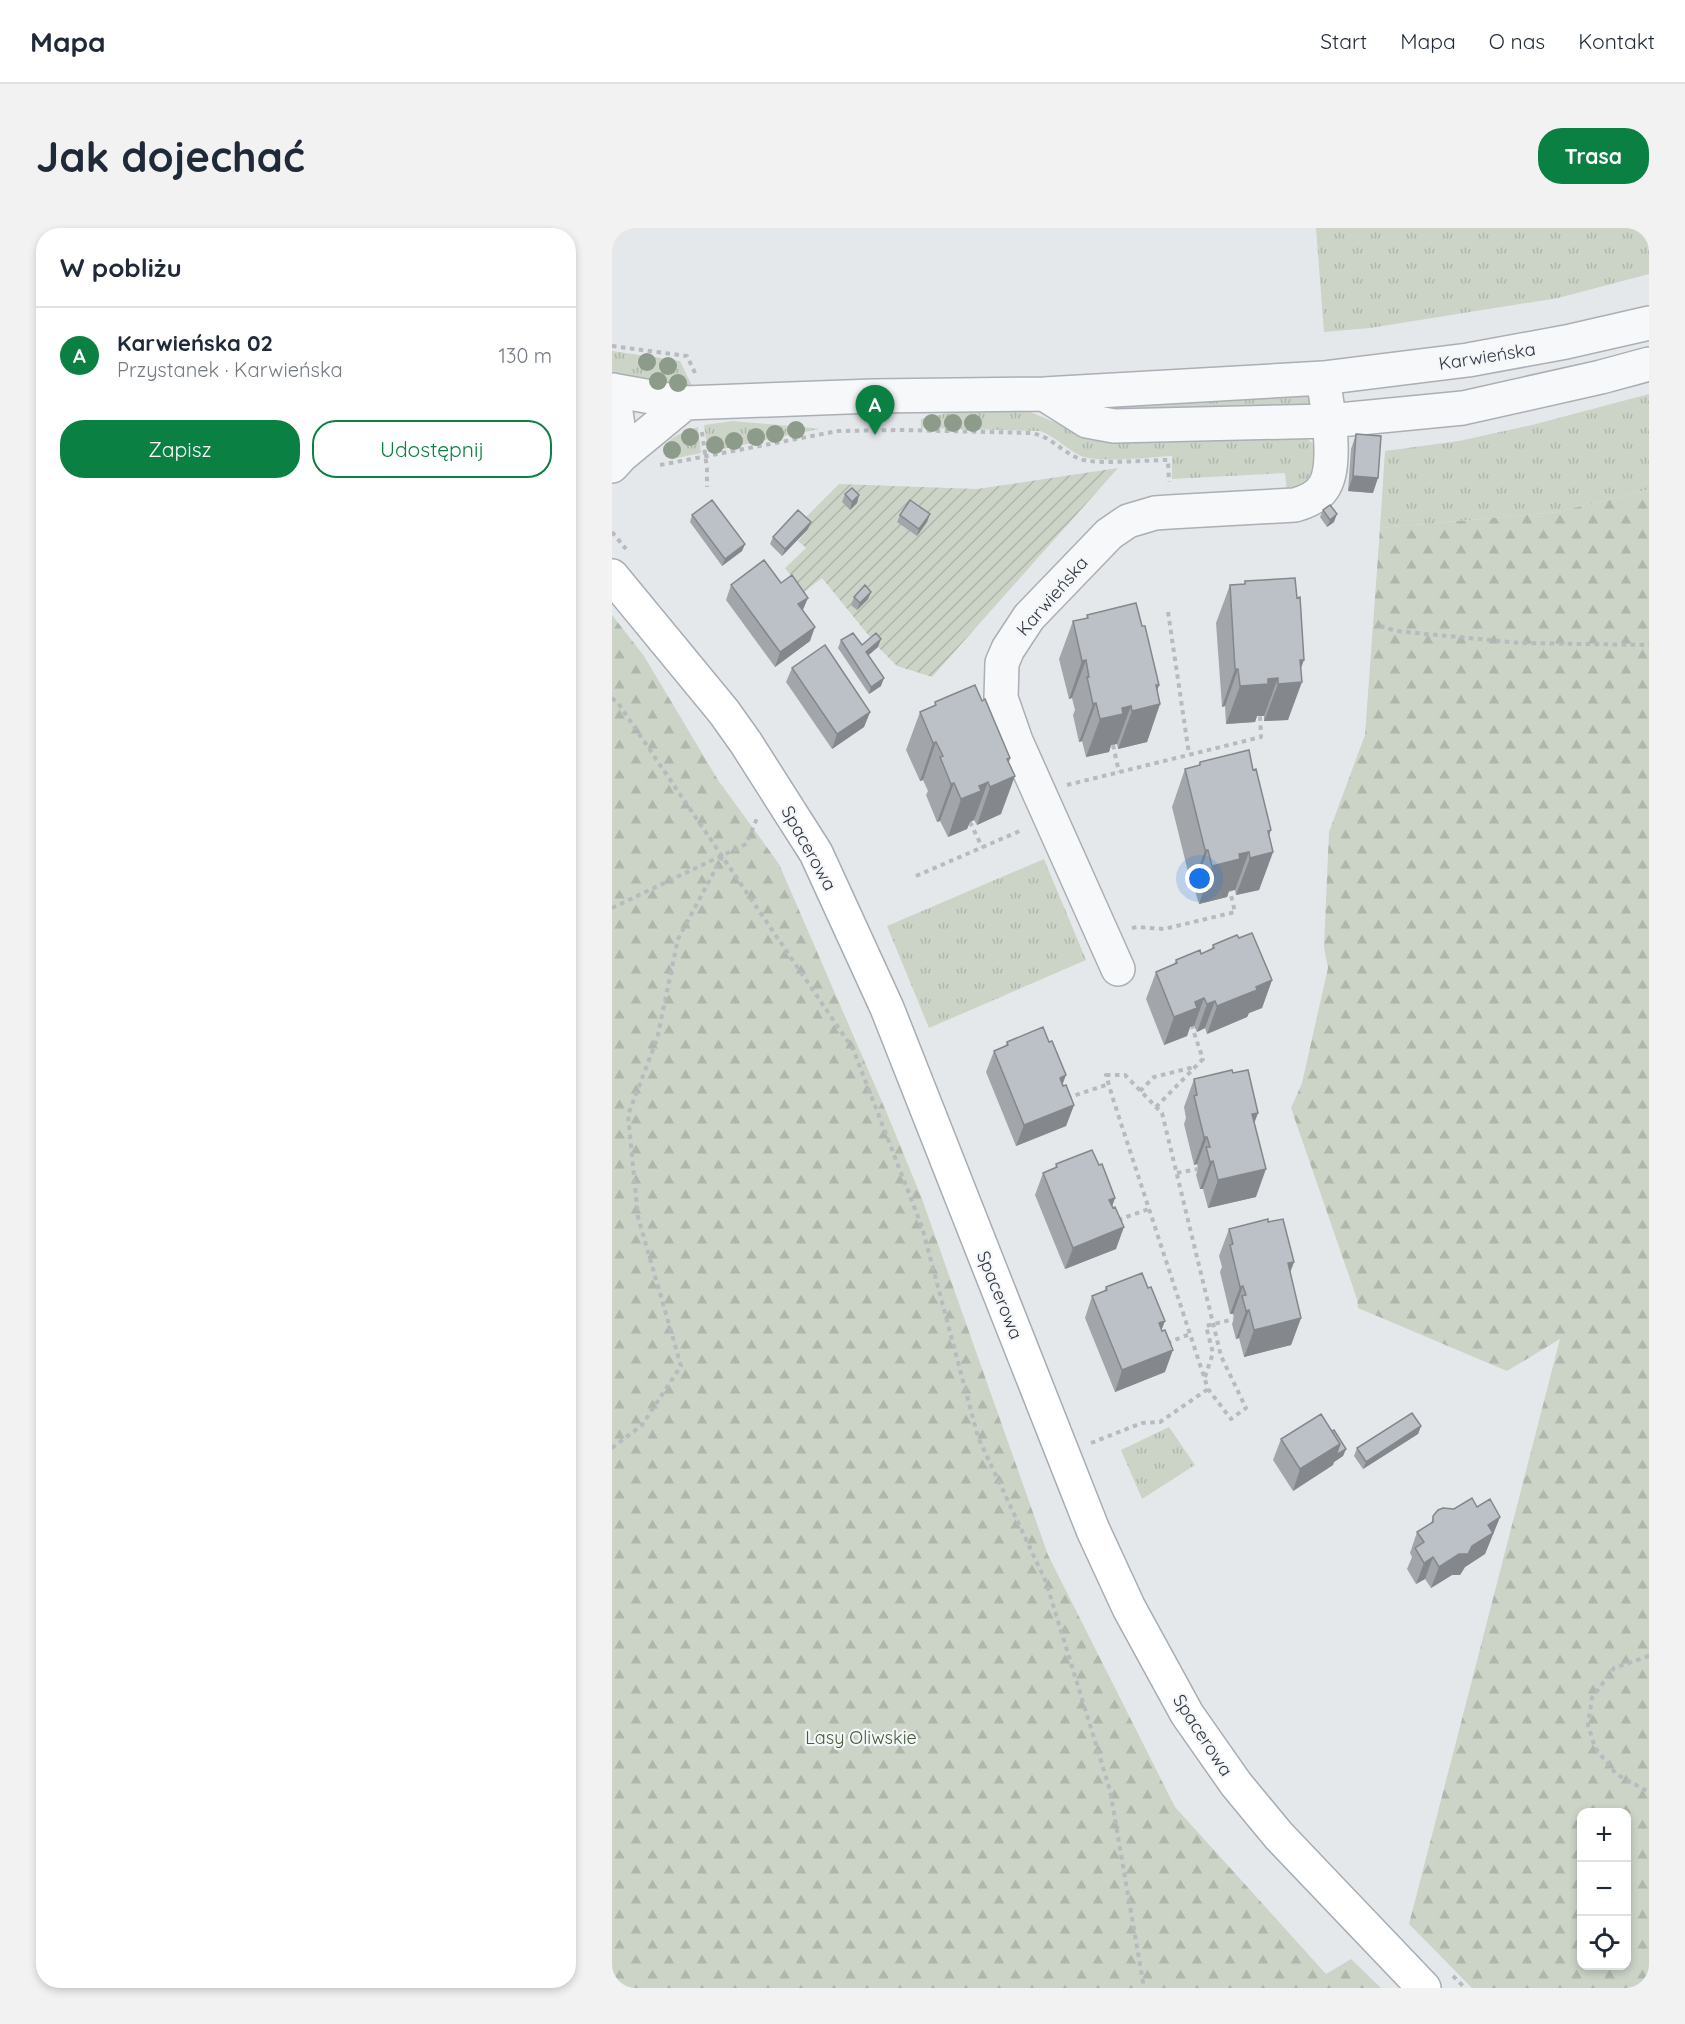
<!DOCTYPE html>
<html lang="pl">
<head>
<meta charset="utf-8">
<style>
  body { margin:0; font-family:Quicksand,sans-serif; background:#f2f2f3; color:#1f2937 }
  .controls { position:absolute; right:18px; bottom:18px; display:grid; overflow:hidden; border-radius:12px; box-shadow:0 3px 9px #0003 }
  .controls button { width:54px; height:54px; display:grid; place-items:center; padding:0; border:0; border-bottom:2px solid #e0e1e3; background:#fff; color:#1f2937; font:30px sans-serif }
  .you { position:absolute; left:588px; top:651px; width:21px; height:21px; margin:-15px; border:4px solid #fff; border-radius:50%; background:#1a73e8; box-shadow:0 0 0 9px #1a73e833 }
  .badge { display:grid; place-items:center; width:39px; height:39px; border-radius:50%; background:#0b8043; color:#fff; font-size:20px; font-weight:700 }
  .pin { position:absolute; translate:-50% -50px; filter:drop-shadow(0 2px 3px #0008) }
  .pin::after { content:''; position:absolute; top:32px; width:21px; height:18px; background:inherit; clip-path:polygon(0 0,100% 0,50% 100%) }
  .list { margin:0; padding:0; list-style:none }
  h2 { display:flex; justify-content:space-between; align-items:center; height:78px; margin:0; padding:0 24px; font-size:26px }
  h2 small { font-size:20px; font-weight:400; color:#747a83 }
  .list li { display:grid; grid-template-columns:39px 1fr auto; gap:18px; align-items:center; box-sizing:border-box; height:96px; padding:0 24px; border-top:2px solid #e0e1e3 }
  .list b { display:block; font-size:22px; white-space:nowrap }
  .list p { margin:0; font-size:20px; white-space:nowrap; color:#747a83 }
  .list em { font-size:20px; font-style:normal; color:#747a83 }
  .actions { display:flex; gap:12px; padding:18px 24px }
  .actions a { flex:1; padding:14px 0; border:2px solid #0b8043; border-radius:24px; text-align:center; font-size:21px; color:#0b8043 }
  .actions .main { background:#0b8043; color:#fff }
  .icon { flex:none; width:33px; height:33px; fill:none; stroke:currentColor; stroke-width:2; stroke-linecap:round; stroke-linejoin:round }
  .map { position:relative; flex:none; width:1037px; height:1760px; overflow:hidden; border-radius:24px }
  header { display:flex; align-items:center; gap:36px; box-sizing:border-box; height:84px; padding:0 30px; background:#fff; border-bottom:2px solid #e0e1e3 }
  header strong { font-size:28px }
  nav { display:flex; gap:33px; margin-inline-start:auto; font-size:21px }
  .intro { display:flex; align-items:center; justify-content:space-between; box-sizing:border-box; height:144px; padding:0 36px }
  h1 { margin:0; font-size:42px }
  .button { padding:15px 27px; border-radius:24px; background:#0b8043; color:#fff; font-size:21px; font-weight:700 }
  main { display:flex; gap:36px; padding:0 36px }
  aside { flex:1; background:#fff; border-radius:24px; box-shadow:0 3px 9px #0003 }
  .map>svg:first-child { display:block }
  .grass { fill:url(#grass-tufts) }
  .forest { fill:url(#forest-firs); fill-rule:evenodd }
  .garden { fill:url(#garden-furrows) }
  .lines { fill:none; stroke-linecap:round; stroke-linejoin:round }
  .minor-casing { stroke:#aaafb5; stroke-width:36 }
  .major-casing { stroke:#a5adb5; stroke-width:36 }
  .path { stroke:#b7babe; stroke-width:4; stroke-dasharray:4.5 4.5; stroke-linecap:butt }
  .minor { stroke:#f7f8f9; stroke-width:33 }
  .major { stroke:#fff; stroke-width:33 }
  .tree { fill:#8d9b8b }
  .wall { fill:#a2a6ab }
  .shaded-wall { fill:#84878b }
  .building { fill:#bcc1c7; stroke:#84878b; stroke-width:1.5 }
  .labels { text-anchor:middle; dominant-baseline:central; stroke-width:4.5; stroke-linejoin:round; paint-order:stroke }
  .street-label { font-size:18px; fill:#2e3642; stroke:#f4f6f8 }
  .park-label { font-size:18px; fill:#455c3d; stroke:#f4f6f8 }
</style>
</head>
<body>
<header>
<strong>Mapa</strong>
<nav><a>Start</a><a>Mapa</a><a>O nas</a><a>Kontakt</a></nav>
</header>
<div class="intro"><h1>Jak dojechać</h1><a class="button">Trasa</a></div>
<main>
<aside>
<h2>W pobliżu<small></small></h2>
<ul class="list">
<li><span class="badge">A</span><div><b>Karwieńska 02</b><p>Przystanek · Karwieńska</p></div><em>130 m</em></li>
</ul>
<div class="actions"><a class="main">Zapisz</a><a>Udostępnij</a></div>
</aside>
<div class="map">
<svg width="1037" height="1760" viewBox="0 0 1037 1760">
  <defs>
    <pattern id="grass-tufts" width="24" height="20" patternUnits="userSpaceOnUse" patternTransform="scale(1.5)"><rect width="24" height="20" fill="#cbd4c7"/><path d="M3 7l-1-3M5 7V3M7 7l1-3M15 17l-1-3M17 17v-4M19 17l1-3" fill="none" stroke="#afb7ac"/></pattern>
    <pattern id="forest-firs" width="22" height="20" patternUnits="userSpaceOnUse" patternTransform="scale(1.5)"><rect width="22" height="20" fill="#cbd4c7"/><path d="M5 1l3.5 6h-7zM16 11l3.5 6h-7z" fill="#afb7ac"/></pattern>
    <pattern id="garden-furrows" width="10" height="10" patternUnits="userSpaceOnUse" patternTransform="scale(1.5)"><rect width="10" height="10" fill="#cbd4c7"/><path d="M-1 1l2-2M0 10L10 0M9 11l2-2" fill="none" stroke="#afb7ac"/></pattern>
  </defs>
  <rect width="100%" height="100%" fill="#e5e8eb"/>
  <path class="grass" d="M704,0h329l4,12v34l-91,24 -188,30 -46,4z
    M0,123l68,10 13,27 -81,-12z
    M698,165l10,14 -197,10 -42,-13z
    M1037,166v97l-3,-1 -88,22 -178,16 5,-77 74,-10 73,-16z
    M357,180l54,1 53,22 231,7 6,6 3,8 1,8 -7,20 -4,5 -19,7 -2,-19 -113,6v-23c-22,1 -75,8 -93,-1 -14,-7 -24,-19 -39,-24l-119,-3v-9z
    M121,193l79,7 7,1 -111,23 -4,-27z
    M86,199l3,26 -29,6 -6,-3 -2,-4c1,-15 21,-20 34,-25z
    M432,631l42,101 -157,68 -42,-102z
    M557,1199l26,38 -53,34 -21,-49z"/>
  <path class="forest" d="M1034,262l3,1v1497h-177l-63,-64 151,-585 -53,32 -149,-63 -1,-9 -66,-191 11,-25 26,-115 -4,-21 5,-115 36,-97 15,-207 178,-16zM1014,1584v154h-45v-154z
    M0,387l32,41 74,124 61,84 107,247 36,88 126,356 127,252 151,167 25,-15 30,29h-769z"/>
  <path class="garden" d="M506,240l-186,209 -35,-11 -19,-19 -56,-69 -18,14 -19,-24 21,-20 -8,-7 10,-12 -12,-11 10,-1 33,-33 138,5z"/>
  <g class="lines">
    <defs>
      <path id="minor" d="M0,162l73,13 188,-7 171,-2 279,-16 145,-18 98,-18 83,-19
        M1,162l9,65
        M432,166l43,27 27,5 215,-5 134,-13 138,-31 48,-13
        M0,238l10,-11 63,-52
        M506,741l-102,-228 -15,-43 1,-35 6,-14 21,-32 80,-83 19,-13 27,-8 14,-1 126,-7c11,-3 24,-8 30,-20 13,-23 2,-81 -2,-107"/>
      <path id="major" d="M0,348l112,136 22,31 70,110 71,155 206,522 36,78 58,106 49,70 43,52 145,152"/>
    </defs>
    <use href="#minor" class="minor-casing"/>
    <use href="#major" class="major-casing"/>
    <path class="path" d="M0,118l75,10 8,17
      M90,204l5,36v19
      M48,237l178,-34 64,-1 129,3c22,4 30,19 49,26 16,6 68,1 88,1l1,22
      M0,304l14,17
      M556,384l21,142
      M768,398l16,5 124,12 129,2
      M0,470l6,5 235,346 69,178 56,210 68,145 64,208 34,198
      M501,517l6,27
      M455,557l194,-48 -1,-21
      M358,594l12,25
      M304,648l106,-46
      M0,680l134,-64 12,-28
      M520,700l5,-1 27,2 71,-17 -5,-21
      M494,847h19l37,38 59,243 25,52 -15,11 -23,-30 -94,-287z
      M528,863l14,-14 40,-10
      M455,870l42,-14
      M544,879l47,-48 -11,-32
      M565,945l21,-4
      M506,992l31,-11
      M555,1115l23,-9
      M593,1149l8,-24 -7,-27 28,-7
      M479,1215l51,-20 18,-1 48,-33
      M0,1220l30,-23 39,-59 -43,-149 -10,-102 29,-76 21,-100 45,-84
      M1037,1428l-35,12 -22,30 -4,27 7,23 21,26 33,18
      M841,1748l12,12"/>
    <use href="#minor" class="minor"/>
    <use href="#major" class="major"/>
  </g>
  <g class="tree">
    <circle cx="35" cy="134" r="9"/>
    <circle cx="56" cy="138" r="9"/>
    <circle cx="46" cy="153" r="9"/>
    <circle cx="66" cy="155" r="9"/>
    <circle cx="320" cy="195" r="9"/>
    <circle cx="341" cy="195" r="9"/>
    <circle cx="361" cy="195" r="9"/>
    <circle cx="184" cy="202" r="9"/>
    <circle cx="163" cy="206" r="9"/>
    <circle cx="78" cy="209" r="9"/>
    <circle cx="144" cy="209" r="9"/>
    <circle cx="122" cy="213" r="9"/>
    <circle cx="103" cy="217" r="9"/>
    <circle cx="60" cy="222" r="9"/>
  </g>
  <path class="wall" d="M744,206l17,59 -25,-2 3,-42z
    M233,266l14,1 -2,8 -7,7 -8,-8z
    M711,282l11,12 -7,5 -7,-10z
    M318,286l-3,8 -10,14 -20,-14 3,-7z
    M80,287l53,29 -3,7 -20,15 -32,-44z
    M196,301l-26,27 -12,-12 3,-7z
    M633,353l56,87 -13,52 -24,1v-5h-7l-2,6 -29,2 -1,-18 -3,1 -6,-84 14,-38 14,-1z
    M119,357l72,26 7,30 -35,26 -49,-67z
    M259,364l-3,7 -11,11 -6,-5 3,-8z
    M475,387l55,11 17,59 -2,6 3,13 -13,38 -29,7 -1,-5 -6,1 -2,7 -23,5 -4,-16 -3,1 -6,-27 2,-5 -3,-12 -3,1 -10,-40 14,-38 13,-2z
    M229,412l21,5 16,2 -10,8 13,31 -12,8 -31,-46z
    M180,440l78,44 -6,15 -32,22 -46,-67z
    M370,473l28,57 -1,4 -8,52 -24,11 -3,-5 -4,2 -3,7 -19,8 -8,-16 -3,1 -11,-27 2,-4 -5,-11 -3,1 -14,-31 14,-38 14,-6 1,-4z
    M588,534l69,73 4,17 -14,38 -23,5 -1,-5 -6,1 -2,6 -28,7 -5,-16h-2l-20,-81 13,-38 13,-3z
    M627,710l33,42 -10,28 -13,5 -2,4 -40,17 -2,-6 -8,4 -3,-6 -4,1 -3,9 -23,9 -18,-46 10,-27 18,-8 2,-4 25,-6 10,-4 2,-5z
    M395,814l56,42 11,21 -8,21 -50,20 -30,-74 8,-21 11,-5z
    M621,845l25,40 -4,9 2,75 -48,11 -5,-19h-3l-4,-14 2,-6 -1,-5 -3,1 -10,-41 2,-6 -2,-11 10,-28z
    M444,936l43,1 16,33 -3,9 4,42 -51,20 -30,-74 8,-22 12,-5z
    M656,994l26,40 -4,10 11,46 -10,27 -47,12 -5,-19 -3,1 -4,-15 2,-6 -1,-4h-3l-10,-42 2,-5 -3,-11 10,-27z
    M494,1059l42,1 13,42 4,42 -50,20 -30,-74 7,-22 12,-5z
    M809,1198l-3,8 -55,35 -9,-13 3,-8z
    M720,1203l14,18 -3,7 -9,6 -1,3 -40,26 -20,-31 8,-21z
    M865,1279l23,10 -15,37 -20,13 -5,8h-8l-21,13 -6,-9 -9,5 -9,-15 5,-12 -2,-4 7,-21 14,-8 2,-8 21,-7z"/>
  <path class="shaded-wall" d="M741,248l25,2 -5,15 -25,-2z
    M247,267l-2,8 -7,7 2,-8z
    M318,286l-3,8 -10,14 2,-7z
    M725,286l-3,8 -7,5 3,-7z
    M199,294l-3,7 -26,27 3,-7z
    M133,316l-3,7 -20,15 3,-7z
    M259,364l-3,7 -11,11 3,-7z
    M196,370l-6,14 -4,-8z
    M203,399l-5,14 -35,26 5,-15z
    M269,411l-3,8 -15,13 3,-8z
    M474,432l-14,38 -3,1 13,-38z
    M688,432h4l-8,22h6l-14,38 -24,1 14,-37z
    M623,441h3l-13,37 -3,1z
    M272,450l-3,8 -12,8 2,-7z
    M666,450l-14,38h-7l-2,6 -29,2 14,-38 28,-7z
    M544,457h3l-8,22 9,-3 -13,38 -29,7 14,-38z
    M484,475l-14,38 -3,1 14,-38z
    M519,478l-14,38 -6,1 -2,7 -23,5 14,-38 22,-11z
    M258,484l-6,15 -32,22 5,-15z
    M324,514l-13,38 -3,1 13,-38z
    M398,530l-9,24 14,-6 -14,38 -24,11 13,-38 17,-28z
    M376,554l-14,38 -4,2 -3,7 -19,8 13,-38 18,-13z
    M342,555l-14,38 -3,1 14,-38z
    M659,602l-9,24 11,-2 -14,38 -23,5 14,-37 18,-27z
    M593,622h3l-14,38h-2z
    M637,624l-14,38 -6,1 -2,6 -28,7 13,-38 27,-12z
    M660,752l-10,28 -13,5 -2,4 -40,17 10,-28 39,-19z
    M592,770l-10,28 -4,1 -3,9 -23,9 10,-28 21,-15z
    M603,773l-10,27 -8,4 10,-28z
    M454,847l-8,22 2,-19z
    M462,877l-8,21 -50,20 8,-21z
    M646,885l-10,27 4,-26z
    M592,909h3l-10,27 -3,1z
    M601,933l-10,28h-3l10,-27z
    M654,941l-10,28 -48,11 10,-28z
    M503,970l-8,21 2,-19z
    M512,999l-8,22 -51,20 8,-21z
    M682,1034l-10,27 4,-26z
    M631,1058l-10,28h-3l10,-27z
    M637,1082l-10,28 -3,1 10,-28z
    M689,1090l-10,27 -47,12 10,-27z
    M553,1093l-8,21 2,-19z
    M561,1122l-8,22 -50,20 7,-22z
    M809,1198l-3,8 -55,35 3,-7z
    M728,1216l6,5 -3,7 -9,6 -1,3 -40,26 7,-22z
    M888,1289l-15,37 -20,13 -5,8h-8l-21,13 8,-21 33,-21 16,-21z
    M821,1329l-8,22 -9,5 8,-21z"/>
  <path class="building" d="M744,206l25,2 -3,42 -25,-2z
    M240,260l7,7 -7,7 -7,-8z
    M100,272l33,44 -20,15 -33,-44z
    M298,272l20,14 -11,15 -19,-14z
    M718,277l7,9 -7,6 -7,-10z
    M186,282l13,12 -26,27 -12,-12z
    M152,332l17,23 11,-8 16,23 -10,6 17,23 -35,25 -49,-67z
    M683,350l2,20 3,-1 4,63h-4l2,22 -24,2v-6l-10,1v5l-28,2 -2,-17h-3l-5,-84 15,-1v-3z
    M253,357l6,7 -11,11 -6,-6z
    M524,375l6,23h3l14,59h-3l4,19 -28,7 -1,-5 -9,2 1,6 -23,5 -4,-16 -3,1 -6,-27h2l-3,-17 -4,1 -9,-40 15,-3 -1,-3z
    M241,405l9,12 14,-12 5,6 -15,13 18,26 -13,9 -30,-47z
    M213,417l45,67 -33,22 -45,-66z
    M363,457l7,16 3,-2 25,59 -3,1 8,17 -25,11 -2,-5 -4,2 -5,2 2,5 -20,8 -7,-16 -3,1 -11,-27 3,-1 -7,-14 -3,1 -13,-31 16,-7 -1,-3z
    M637,522l4,20 3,-1 15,61 -3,1 5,21 -23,6 -1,-6 -10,2 1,5 -28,7 -4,-16h-3l-20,-81 15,-4v-3z
    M640,705l20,47 -16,7 1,3 -40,16 -2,-5 -8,3 -3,-6 -9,4 2,6 -23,9 -18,-45 21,-9 -1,-3 24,-10 1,4 13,-6 -1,-3 24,-10 2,3z
    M431,799l6,15 3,-1 14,34 -6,3 3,8 3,-1 8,20 -50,20 -30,-74 14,-6 -1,-3z
    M620,842l1,3 15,-3 10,43 -6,1 14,55 -48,11 -5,-19 -3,1 -4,-15h4l-3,-10h-3l-10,-41 3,-1 -3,-16z
    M480,922l7,15 3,-1 13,34 -6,2 4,8 2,-1 9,20 -51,21 -30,-75 14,-6 -1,-3z
    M656,991v3l15,-3 11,43 -6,1 13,55 -47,12 -5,-20 -3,1 -4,-15 4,-1 -3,-9 -3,1 -10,-42 3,-1 -4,-15z
    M530,1045l6,15 3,-1 14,34 -6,2 3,8 3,-1 8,20 -51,20 -30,-74 15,-6 -1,-3z
    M800,1185l9,13 -55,36 -9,-14z
    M709,1186l19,30 -40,25 -19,-30z
    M722,1202l12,19 -10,6 4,-11 -8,-13z
    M860,1270l5,9 13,-8 10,18 -12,8 5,8 -21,13 -4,8h-9l-20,13 -6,-10 -9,6 -9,-15 9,-6 -7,-10 16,-10v-6l5,-6 5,-2 11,1z"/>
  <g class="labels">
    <g class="street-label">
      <text transform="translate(875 128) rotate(-9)">Karwieńska</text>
      <text transform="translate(440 368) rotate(-49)">Karwieńska</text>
      <text transform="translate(197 620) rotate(61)">Spacerowa</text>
      <text transform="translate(388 1067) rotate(68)">Spacerowa</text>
      <text transform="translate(591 1507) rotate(57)">Spacerowa</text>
    </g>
    <g class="park-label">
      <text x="249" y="1509">Lasy Oliwskie</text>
    </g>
  </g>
</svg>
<div class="controls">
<button>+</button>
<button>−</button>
<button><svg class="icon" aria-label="locate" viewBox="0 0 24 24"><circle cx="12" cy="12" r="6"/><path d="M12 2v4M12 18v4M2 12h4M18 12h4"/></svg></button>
</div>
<div class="you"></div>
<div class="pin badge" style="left:263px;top:207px">A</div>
</div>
</main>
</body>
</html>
